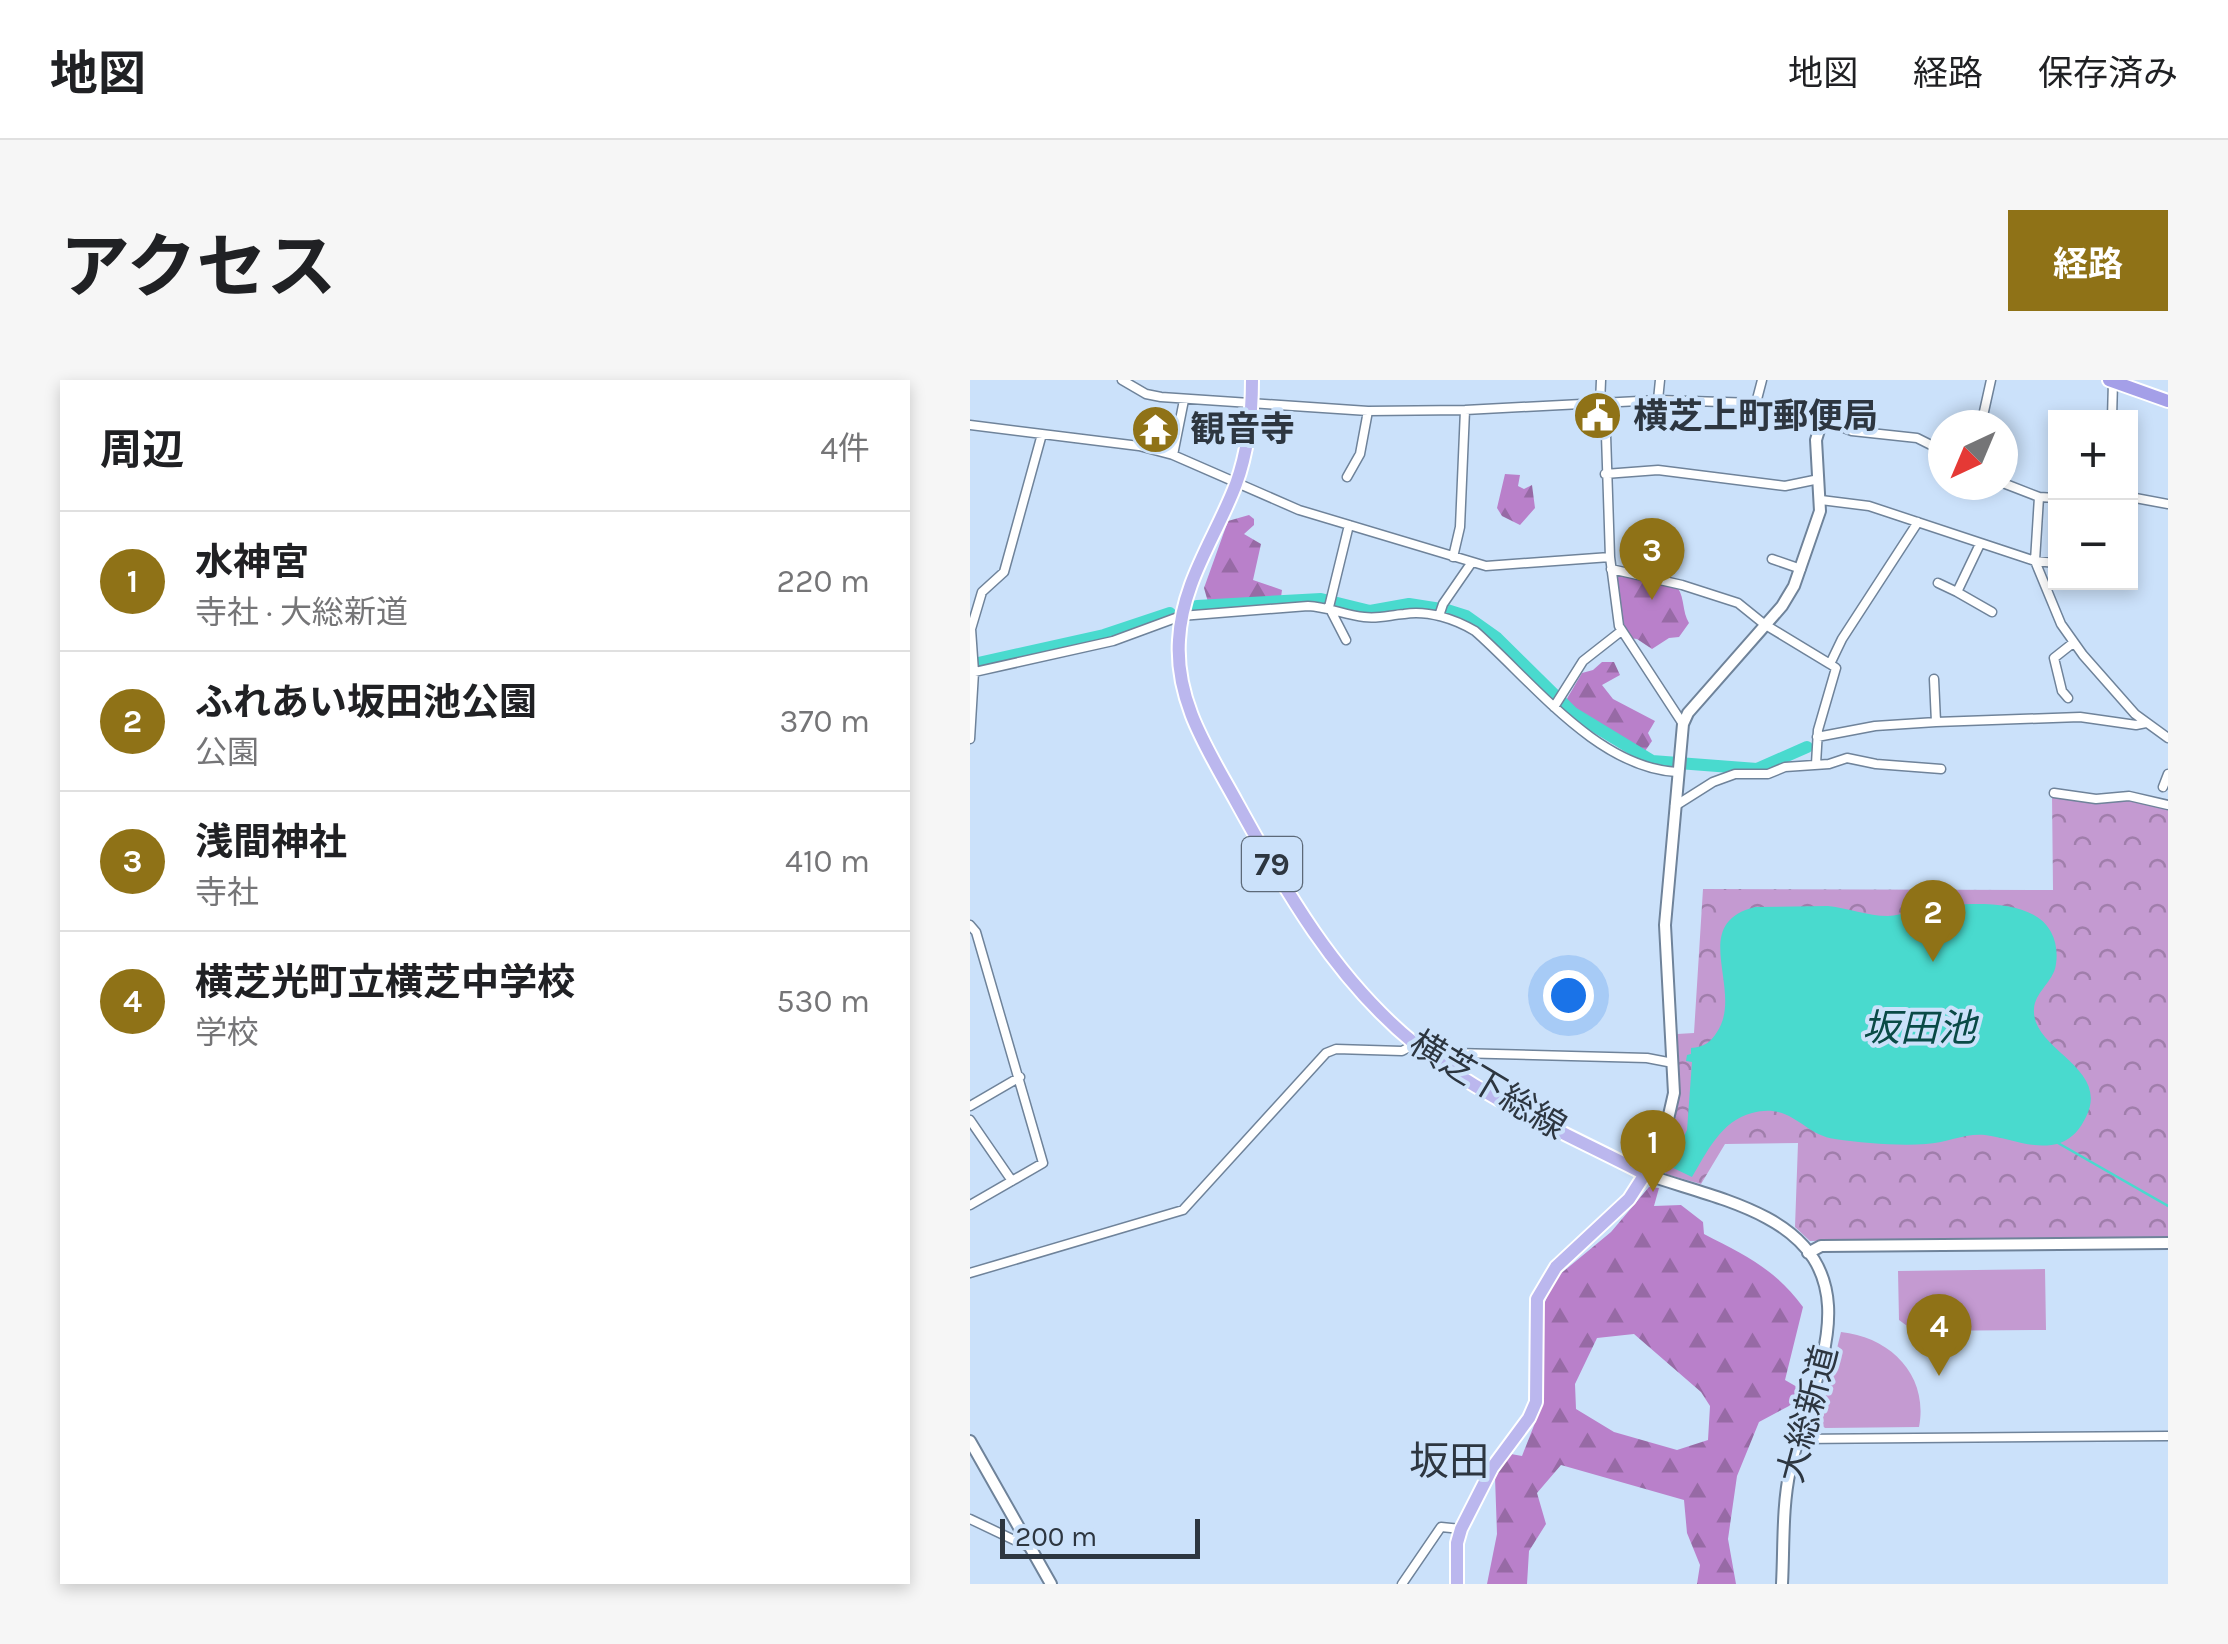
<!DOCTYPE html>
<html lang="ja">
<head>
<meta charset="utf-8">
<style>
  body { margin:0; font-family:Karla,"Noto Sans JP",sans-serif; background:#f6f6f6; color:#202124 }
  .controls { position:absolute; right:30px; top:30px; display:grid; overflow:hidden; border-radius:0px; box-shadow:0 5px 15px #0003 }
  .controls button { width:90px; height:90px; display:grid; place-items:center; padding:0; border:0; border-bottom:2px solid #e0e0e0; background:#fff; color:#202124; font:50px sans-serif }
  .compass { position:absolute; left:958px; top:30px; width:90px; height:90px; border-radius:50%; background:#fff; box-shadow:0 5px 15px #0003; rotate:224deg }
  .scale { position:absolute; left:30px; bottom:25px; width:200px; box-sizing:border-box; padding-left:10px; border:5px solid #2d3640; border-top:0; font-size:28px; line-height:35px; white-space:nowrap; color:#2d3640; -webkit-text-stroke:8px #cbe1fa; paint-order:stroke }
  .you { position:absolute; left:598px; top:615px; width:35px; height:35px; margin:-25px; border:8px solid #fff; border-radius:50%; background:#1a73e8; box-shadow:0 0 0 15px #1a73e833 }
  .badge { display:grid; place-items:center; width:65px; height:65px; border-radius:50%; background:#8f7217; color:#fff; font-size:32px; font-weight:700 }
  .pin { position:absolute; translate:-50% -82px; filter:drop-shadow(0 2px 5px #0008) }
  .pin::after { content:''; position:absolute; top:52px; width:35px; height:30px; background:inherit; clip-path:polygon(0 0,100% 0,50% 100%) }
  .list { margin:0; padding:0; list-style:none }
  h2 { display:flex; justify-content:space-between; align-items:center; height:130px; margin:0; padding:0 40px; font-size:42px }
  h2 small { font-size:32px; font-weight:400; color:#757577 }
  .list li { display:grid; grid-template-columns:65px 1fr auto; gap:30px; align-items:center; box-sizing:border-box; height:140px; padding:0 40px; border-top:2px solid #e0e0e0 }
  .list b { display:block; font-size:38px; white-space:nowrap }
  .list p { margin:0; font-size:32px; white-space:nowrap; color:#757577 }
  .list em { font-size:32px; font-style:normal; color:#757577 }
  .map { position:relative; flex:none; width:1198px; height:1204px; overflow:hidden; border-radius:0px }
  header { display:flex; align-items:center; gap:60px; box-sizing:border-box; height:140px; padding:0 50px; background:#fff; border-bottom:2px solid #e0e0e0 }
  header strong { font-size:48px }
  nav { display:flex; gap:55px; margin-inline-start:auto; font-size:35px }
  .intro { display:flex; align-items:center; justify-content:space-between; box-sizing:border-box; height:240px; padding:0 60px }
  h1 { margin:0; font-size:70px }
  .button { padding:25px 45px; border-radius:0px; background:#8f7217; color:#fff; font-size:35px; font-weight:700 }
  main { display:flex; gap:60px; padding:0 60px }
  aside { flex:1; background:#fff; border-radius:0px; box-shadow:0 5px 15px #0003 }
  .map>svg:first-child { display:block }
  .green { fill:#c49ad1 }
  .forest { fill:url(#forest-firs); fill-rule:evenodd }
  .park { fill:url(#park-crowns) }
  .water { fill:#49dace }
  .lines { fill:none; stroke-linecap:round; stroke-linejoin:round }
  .stream { stroke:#49dace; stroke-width:2.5 }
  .river { stroke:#49dace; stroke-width:12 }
  .minor-casing { stroke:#6f839a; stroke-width:11 }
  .tertiary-casing { stroke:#6f839a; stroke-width:14 }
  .primary-casing { stroke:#fff; stroke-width:16 }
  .trunk-casing { stroke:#fff; stroke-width:16 }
  .minor { stroke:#fff; stroke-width:8 }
  .tertiary { stroke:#fff; stroke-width:10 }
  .primary { stroke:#bbb7ee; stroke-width:12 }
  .trunk { stroke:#a49fe8; stroke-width:12 }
  .labels { text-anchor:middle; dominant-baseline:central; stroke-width:8; stroke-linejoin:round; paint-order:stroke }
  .shield { fill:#cbe1fa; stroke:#5c6978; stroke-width:2.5 }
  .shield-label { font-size:32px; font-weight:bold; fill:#2d3640 }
  .poi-label { font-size:35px; font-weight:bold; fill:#2d3640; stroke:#cbe1fa; text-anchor:start }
  .street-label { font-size:35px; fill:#2d3640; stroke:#cbe1fa }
  .water-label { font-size:38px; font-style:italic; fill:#094a46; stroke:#cbe1fa }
  .quarter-label { font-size:40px; fill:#2d3640; stroke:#cbe1fa }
</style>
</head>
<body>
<header>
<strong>地図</strong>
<nav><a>地図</a><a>経路</a><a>保存済み</a></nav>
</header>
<div class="intro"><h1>アクセス</h1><a class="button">経路</a></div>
<main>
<aside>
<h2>周辺<small>4件</small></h2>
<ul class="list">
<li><span class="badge">1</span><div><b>水神宮</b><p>寺社 · 大総新道</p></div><em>220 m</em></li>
<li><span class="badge">2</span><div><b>ふれあい坂田池公園</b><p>公園</p></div><em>370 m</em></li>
<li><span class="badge">3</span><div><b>浅間神社</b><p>寺社</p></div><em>410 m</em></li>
<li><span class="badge">4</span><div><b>横芝光町立横芝中学校</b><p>学校</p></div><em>530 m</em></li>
</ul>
</aside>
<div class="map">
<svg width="1198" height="1204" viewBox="0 0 1198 1204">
  <defs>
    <pattern id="forest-firs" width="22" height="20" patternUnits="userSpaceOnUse" patternTransform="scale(2.5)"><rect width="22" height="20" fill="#b980ca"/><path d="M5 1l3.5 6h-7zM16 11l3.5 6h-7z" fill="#976aa5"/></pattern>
    <pattern id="park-crowns" width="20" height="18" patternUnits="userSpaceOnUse" patternTransform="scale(2.5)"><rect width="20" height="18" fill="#c49ad1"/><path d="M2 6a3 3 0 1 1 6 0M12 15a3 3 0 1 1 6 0" fill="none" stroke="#a07eab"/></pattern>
  </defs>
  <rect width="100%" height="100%" fill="#cbe1fa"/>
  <path class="green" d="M1075,889l1,61 -132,1 -15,-11 -1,-49z
    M871,952c49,5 88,43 78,95l-94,1 -6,-6z"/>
  <path class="forest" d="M535,94l15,1 -2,11 6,3 8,-4 3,23 -15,17 -18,-9 -5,-8z
    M279,135l5,4v6l-10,9 17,10 -8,36 29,10 -1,7 -73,5 -4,-14 24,-67z
    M645,194l63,14c7,12 4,23 11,35l-10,14 -10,1 -17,11 -15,-10 -8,-1 -6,-9z
    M632,282h12l6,13 -18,10 11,14 42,22 -7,12 4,8 -9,13 -78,-52 17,-29 11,-3z
    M679,807l10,1 -5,18 27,-1 22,17 1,12c42,22 70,34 99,73l-18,73 19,11 -15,15 -30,16 -22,54 -9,63 8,45h-39l3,-19 -13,-32 -3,-33 -123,-35 -24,28 9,31 -17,27 -2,33h-40l10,-50 -2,-57 16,-23 11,2 20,-51 -2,-89 13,-36 58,-48zM664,954l67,58 9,14 -2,34 -31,10 -63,-18 -38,-23 -1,-25 22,-46z"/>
  <path class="park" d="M1082,415l77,4 39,9v430l-358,3 -15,-14 3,-84 -73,1 -24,40 -35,-10 -4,-10c15,-45 19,-83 15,-130l17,-1 9,-144 350,1z"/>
  <path class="water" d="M858,526c20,2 39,10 60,10 15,-1 29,-7 44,-9 34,-4 101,-10 119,25 6,11 7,25 4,37 -5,15 -20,24 -21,40 -3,41 77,58 52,108 -6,12 -13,21 -26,26 -25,8 -50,-5 -75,-8 -20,-2 -39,8 -59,9 -29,2 -62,-1 -91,-5 -32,-4 -43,-37 -83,-26 -31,8 -45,39 -60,64l-23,-11 18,-36 5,-68 -6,-1 1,-6 4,-1v-6c13,-1 20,-6 26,-16 28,-42 -30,-108 38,-125z"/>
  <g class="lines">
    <path class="stream" d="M1088,763l110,63"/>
    <path class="river" d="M227,226l124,-7 49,12 39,-7 38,6 19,6 31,22 76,75 79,48 105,8 50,-22
      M0,285l134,-30 66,-22"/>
    <defs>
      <path id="minor" d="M152,0l24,14 15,3 207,14 97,-1 193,-10 98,3 43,8 53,20 65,7 26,13
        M688,20l2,-20
        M786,23l6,-23
        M630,24l1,-24
        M635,24l5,153 9,69 64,98
        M1142,38l1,-36
        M0,45l169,21 34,9 126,55 187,56 124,-9
        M1011,45l10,-45
        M203,75l11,-55
        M635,94l53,-4 127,16 34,-7
        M377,97l13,-23 8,-43
        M1033,103l36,14 17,1
        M1069,117l-4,64 26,63 22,31 52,59 33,24
        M1160,117l38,7
        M851,120l48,6 166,55 21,2
        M1010,164l-23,48 35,20
        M483,177l7,-30 5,-117
        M802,179l29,10
        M641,189l71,16 56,18 26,21 66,40
        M968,203l19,9
        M469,236l4,-12 29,-42
        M376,260l-17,-33 20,-82
        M0,293l143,-32 68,-25 127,-10c20,1 37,9 56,11 15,2 26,-2 40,-3 24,-4 51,5 71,17 56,49 122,137 202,141
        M964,299l2,43
        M1098,318l-6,-7 -8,-33 19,-15
        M584,327l29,-46 37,-29
        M847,357l58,-11 61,-4 144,-5 56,8 10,-2
        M0,359l4,-67 -3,-43 11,-37 22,-20 38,-138
        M846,384l2,-34 18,-62 -6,-4 12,-25 76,-117
        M1193,407l5,-13
        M1084,413l42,6 33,-3 39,9
        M705,426l38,-24 22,-8h33l17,-7 44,-3 18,-6 29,6 65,5
        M0,545l6,7 67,231 -73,42
        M466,680l8,-7h11l192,5 26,5
        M0,726l50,-29
        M0,740l42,61
        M0,893l213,-63 143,-157 10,-4 66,2 13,-7
        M828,1059l370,-3
        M0,1139l61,29
        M432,1204l39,-57 20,2"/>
      <path id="tertiary" d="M838,873l13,-7 347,-3
        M0,1061l81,143
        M812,1204c2,-38 0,-77 8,-114 19,-87 87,-193 -23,-252 -37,-20 -82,-30 -122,-44l21,-46 8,-35 -9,-168 18,-201 5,-11 94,-107 12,-20 26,-75 -4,-71 6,-20"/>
      <path id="primary" d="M282,0c0,35 -4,71 -16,104 -20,53 -54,98 -57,156 -4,61 29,110 57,161 49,89 99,178 179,243 68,55 153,90 230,130l-16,25 -73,68 -19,32 -1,103 -7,16 -37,50 -31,61 -4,14v41"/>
      <path id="trunk" d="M1139,0l59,21"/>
    </defs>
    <use href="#minor" class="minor-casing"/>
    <use href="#tertiary" class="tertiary-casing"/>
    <use href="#primary" class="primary-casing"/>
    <use href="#trunk" class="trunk-casing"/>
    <use href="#minor" class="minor"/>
    <use href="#tertiary" class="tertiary"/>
    <use href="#primary" class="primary"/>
    <use href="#trunk" class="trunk"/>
  </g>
  <defs>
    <symbol id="civic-disc" viewBox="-11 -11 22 22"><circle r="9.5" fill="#8f7217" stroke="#cbe1fa"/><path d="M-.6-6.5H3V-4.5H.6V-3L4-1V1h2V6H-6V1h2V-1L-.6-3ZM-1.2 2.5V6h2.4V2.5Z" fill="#fff"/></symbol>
    <symbol id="temple-disc" viewBox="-11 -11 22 22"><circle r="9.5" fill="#8f7217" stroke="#cbe1fa"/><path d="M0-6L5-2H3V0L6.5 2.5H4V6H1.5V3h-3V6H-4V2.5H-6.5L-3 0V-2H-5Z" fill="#fff"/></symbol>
  </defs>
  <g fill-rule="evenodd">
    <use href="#civic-disc" x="600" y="8" width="55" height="55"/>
    <use href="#temple-disc" x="158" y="22" width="55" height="55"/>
  </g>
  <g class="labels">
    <rect class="shield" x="272" y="457" width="60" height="54" rx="8"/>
    <g class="shield-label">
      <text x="302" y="484">79</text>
    </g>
    <g class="poi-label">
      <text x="663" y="36">横芝上町郵便局</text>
      <text x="220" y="49">観音寺</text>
    </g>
    <g class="street-label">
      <text transform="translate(518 705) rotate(31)">横芝下総線</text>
      <text transform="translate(838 1034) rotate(-75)">大総新道</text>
    </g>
    <g class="water-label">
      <text x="949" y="648">坂田池</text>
    </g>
    <g class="quarter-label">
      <text x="479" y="1081">坂田</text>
    </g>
  </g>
</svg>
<div class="controls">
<button>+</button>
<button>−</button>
</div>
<svg class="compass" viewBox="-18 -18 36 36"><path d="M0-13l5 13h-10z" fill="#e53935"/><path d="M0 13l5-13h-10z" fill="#757577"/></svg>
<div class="scale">200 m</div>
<div class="you"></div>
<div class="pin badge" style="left:683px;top:812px">1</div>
<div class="pin badge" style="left:963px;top:582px">2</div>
<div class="pin badge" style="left:682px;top:220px">3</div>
<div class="pin badge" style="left:969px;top:996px">4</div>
</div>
</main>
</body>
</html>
